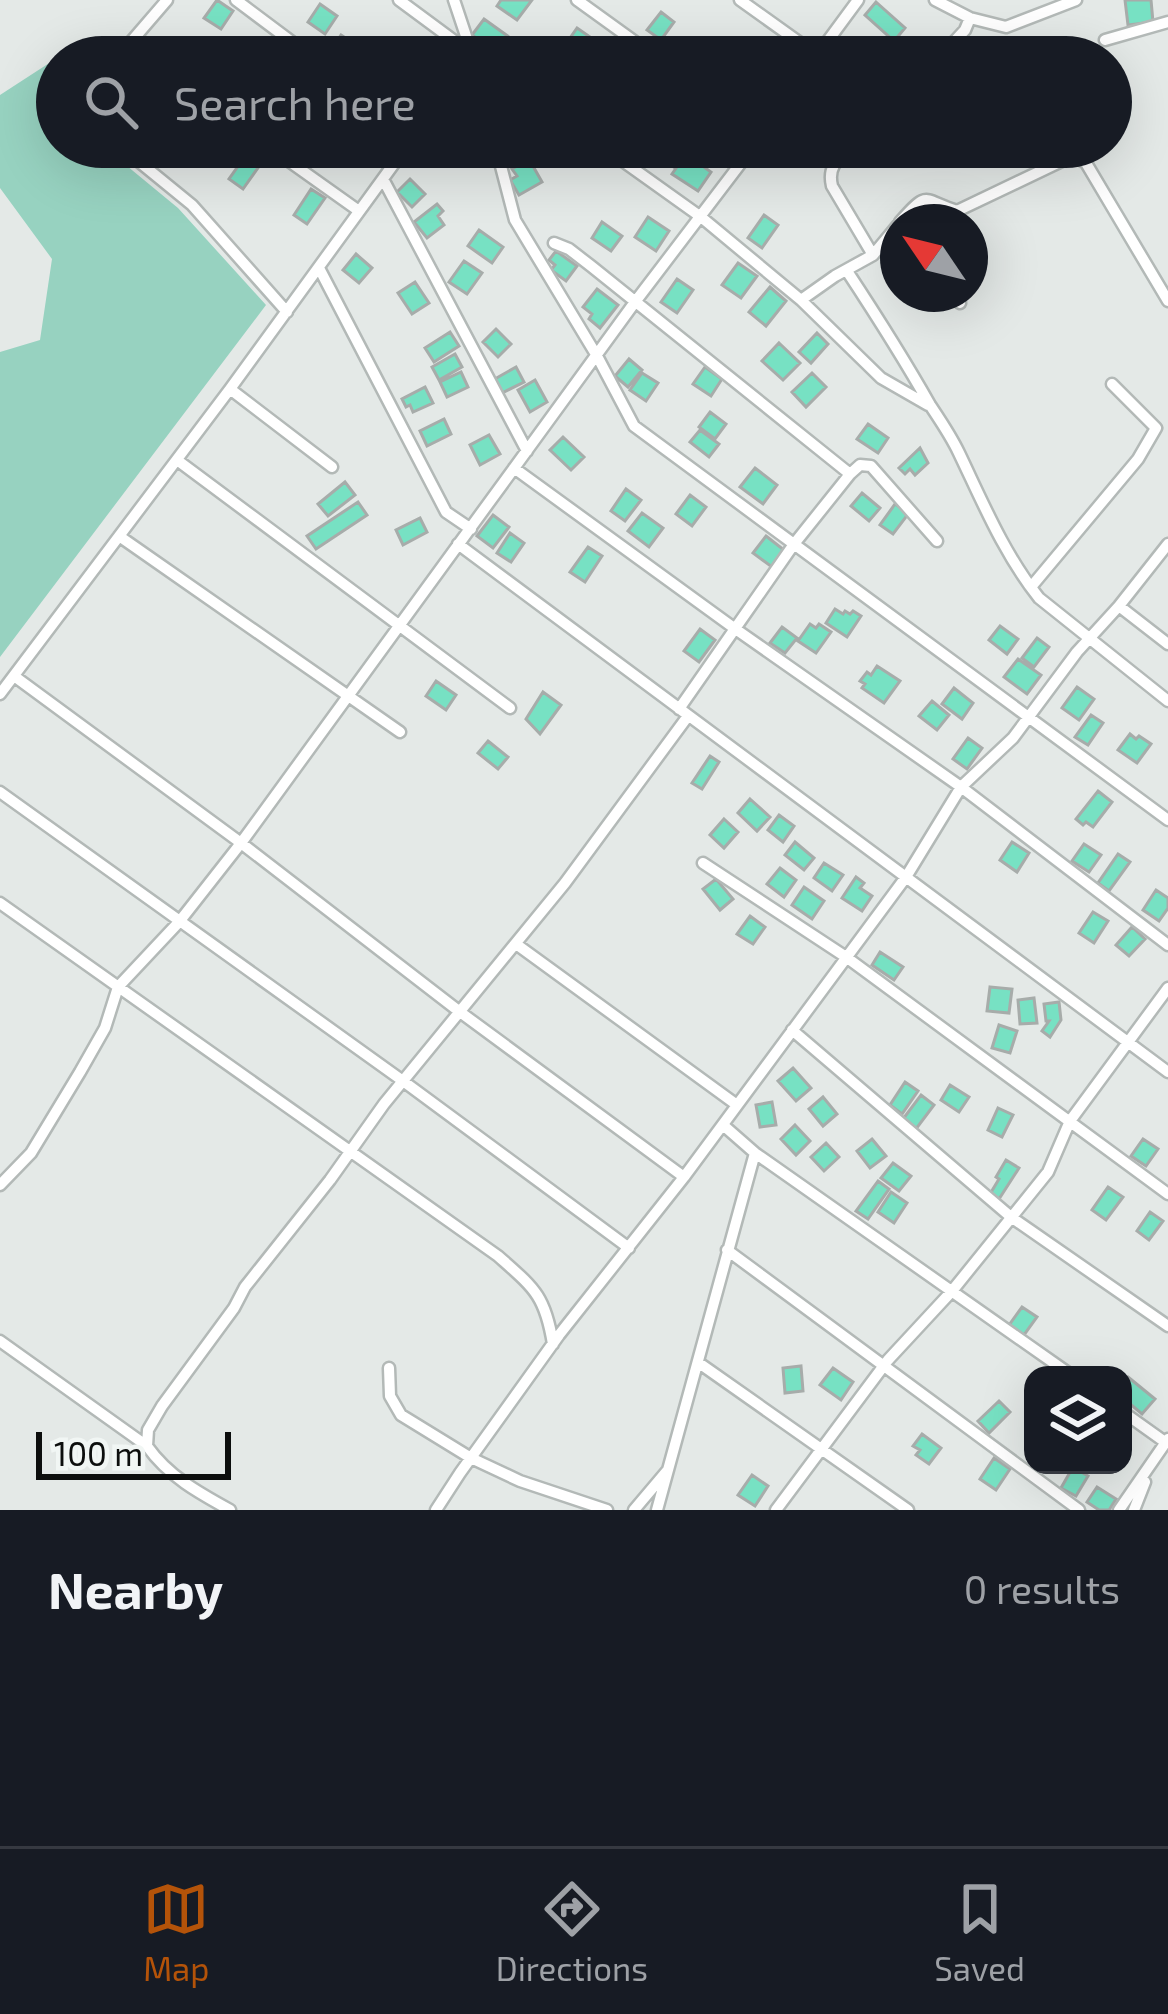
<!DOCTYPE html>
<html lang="en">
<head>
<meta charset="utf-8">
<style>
  body { margin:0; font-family:"Exo 2",sans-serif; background:#20242c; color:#f1f3f6 }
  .controls { position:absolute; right:36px; bottom:36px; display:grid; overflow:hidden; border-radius:24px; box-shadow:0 12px 48px #0002 }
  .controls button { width:108px; height:108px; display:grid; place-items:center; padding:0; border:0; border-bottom:3px solid #363941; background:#171b24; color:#f1f3f6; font:60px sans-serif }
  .compass { position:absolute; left:880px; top:204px; width:108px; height:108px; border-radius:50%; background:#171b24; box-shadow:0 12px 48px #0002; rotate:305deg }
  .scale { position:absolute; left:36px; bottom:30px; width:195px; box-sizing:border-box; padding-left:12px; border:6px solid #0c0e0d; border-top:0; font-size:33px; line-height:42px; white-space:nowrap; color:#0c0e0d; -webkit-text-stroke:9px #f1f6f4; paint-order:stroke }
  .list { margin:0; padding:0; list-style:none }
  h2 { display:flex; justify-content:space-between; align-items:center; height:156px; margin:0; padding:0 48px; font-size:51px }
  h2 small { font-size:39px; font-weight:400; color:#9ea1a6 }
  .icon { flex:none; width:66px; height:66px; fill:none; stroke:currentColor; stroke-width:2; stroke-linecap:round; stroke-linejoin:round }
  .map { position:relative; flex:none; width:1168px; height:1510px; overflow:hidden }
  .search { position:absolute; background:#171b24; box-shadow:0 12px 48px #0002; left:36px; right:36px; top:36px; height:132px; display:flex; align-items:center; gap:30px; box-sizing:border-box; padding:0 42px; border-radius:66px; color:#9ea1a6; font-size:45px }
  .sheet { height:336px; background:#171b24 }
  nav { display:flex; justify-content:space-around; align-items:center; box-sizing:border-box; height:168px; border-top:3px solid #363941; background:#171b24; font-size:33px; color:#9ea1a6 }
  nav a { display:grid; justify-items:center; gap:6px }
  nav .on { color:#b45309 }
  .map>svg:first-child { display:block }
  .green { fill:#97d2c0 }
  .building { fill:#77e1c3; stroke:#a7acaa; stroke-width:3 }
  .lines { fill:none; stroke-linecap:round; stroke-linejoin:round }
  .street-casing { stroke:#b3b9b7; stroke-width:15 }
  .street { stroke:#fff; stroke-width:10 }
</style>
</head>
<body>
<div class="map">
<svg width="1168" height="1510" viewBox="0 0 1168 1510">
  <rect width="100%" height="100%" fill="#e4e9e7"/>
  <path class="green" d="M57,58v89h47l74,61 88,97 -266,352v-305l40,-12 12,-81 -52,-71v-93z"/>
  <path class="building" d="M217,0l16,11 -12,18 -17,-11z
    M501,0h31l-15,20 -20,-14z
    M1125,0h26l2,22 -25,3z
    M876,2l29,26 -11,13 -29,-26z
    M320,4l17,12 -12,18 -17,-12z
    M661,12l13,10 -13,18 -14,-10z
    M484,19l25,18 -12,16 -25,-18z
    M577,28l16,11 -13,18h-19l-3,-2z
    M341,35l18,12 -7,10h-26z
    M658,147h20l8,5 -11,16 -21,-15z
    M686,154l25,18 -13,19 -26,-17z
    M246,155l14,10 -17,24 -14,-10z
    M529,159l13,23 -23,13 -9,-15 7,-4 -5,-7z
    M410,179l15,15 -13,13 -15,-15z
    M311,189l14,9 -18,26 -13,-9z
    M437,204l6,7 -5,5 6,9 -17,13 -13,-16z
    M764,215l14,10 -16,23 -14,-10z
    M648,217l21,14 -13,20 -21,-14z
    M602,222l20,14 -11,15 -19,-13z
    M479,230l24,17 -11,16 -24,-17z
    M556,251l21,15 -11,15 -15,-11 4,-5 -6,-5z
    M356,254l16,14 -13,15 -16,-13z
    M464,261l18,12 -15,21 -18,-12z
    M738,263l19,13 -16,22 -19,-13z
    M677,279l16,11 -16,23 -16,-11z
    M415,282l14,21 -17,11 -14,-21z
    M770,287l16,14 -20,25 -17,-14z
    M597,289l21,16 -18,23 -11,-9 3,-5 -9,-7z
    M496,329l15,15 -13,13 -15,-15z
    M450,332l9,14 -25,16 -9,-14z
    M817,333l11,11 -17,19 -12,-11z
    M779,343l21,20 -17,17 -21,-19z
    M455,354l7,13 -23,13 -7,-13z
    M629,359l13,11 -14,17 -13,-11z
    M516,367l8,15 -24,12 -7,-14z
    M705,367l17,12 -11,17 -18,-12z
    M461,372l7,15 -21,10 -7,-15z
    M642,373l16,10 -12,18 -16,-11z
    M812,373l14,14 -20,20 -14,-15z
    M535,380l12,22 -17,10 -12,-22z
    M425,387l8,16 -20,9 -3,-7 -4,2 -4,-8z
    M710,412l16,12 -11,15 -16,-12z
    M444,419l7,15 -24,12 -7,-15z
    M868,424l20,14 -10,15 -21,-14z
    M700,430l19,14 -10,13 -19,-15z
    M489,435l11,19 -20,11 -10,-20z
    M563,437l21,20 -13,13 -21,-20z
    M920,448l8,15 -13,12 -5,-6 -5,5 -6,-6z
    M755,468l22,17 -14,19 -23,-17z
    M345,482l10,13 -27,21 -10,-12z
    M626,489l15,11 -16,21 -14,-10z
    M862,493l18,15 -11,13 -18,-15z
    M690,495l16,12 -14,19 -16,-12z
    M358,502l9,13 -51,34 -9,-13z
    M895,504l14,9 -16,21 -13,-9z
    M642,513l21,15 -14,19 -21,-16z
    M493,515l16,12 -16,21 -16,-12z
    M420,518l7,14 -24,13 -7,-15z
    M510,533l14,10 -13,19 -14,-9z
    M766,536l18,14 -12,17 -19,-14z
    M588,547l14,9 -17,26 -15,-10z
    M835,609l8,5 2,-3 5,3 3,-3 8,5 -14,21 -21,-14z
    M810,624l6,4 3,-4 12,8 -15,21 -18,-12z
    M1000,626l18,13 -11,15 -18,-14z
    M782,627l15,11 -12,15 -15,-10z
    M700,629l15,11 -16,22 -15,-11z
    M1037,638l12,9 -15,20 -12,-9z
    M1018,659l23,16 -14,19 -23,-17z
    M877,666l23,15 -16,22 -22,-15 3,-4 -5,-3 7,-9 4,3z
    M436,681l20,14 -10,15 -20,-14z
    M1077,687l17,12 -15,21 -17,-12z
    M954,688l19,15 -11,16 -20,-15z
    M543,692l18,13 -21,29 -14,-15z
    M932,701l17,14 -12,15 -18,-14z
    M1091,715l12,8 -15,22 -13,-8z
    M1130,734l6,5 3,-3 12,8 -14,19 -19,-13z
    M968,738l14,10 -15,21 -14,-10z
    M488,741l20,16 -10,12 -20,-16z
    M710,756l9,6 -17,27 -10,-6z
    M1098,791l14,11 -19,25 -7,-5 -3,3 -7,-6z
    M750,799l20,18 -13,14 -19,-18z
    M779,815l15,11 -11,16 -15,-12z
    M724,819l14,13 -14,16 -14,-13z
    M795,842l19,16 -10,12 -19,-15z
    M1012,842l17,11 -12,19 -17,-12z
    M1084,844l17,11 -12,17 -17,-11z
    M1118,854l12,8 -21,29 -11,-8z
    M824,863l19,12 -11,16 -18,-13z
    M780,868l16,12 -12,17 -17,-13z
    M856,877l8,6 -4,5 12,8 -10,15 -20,-13z
    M716,879l17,20 -13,11 -17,-21z
    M804,887l20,14 -12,18 -20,-14z
    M1156,890l12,8v10l-9,13 -16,-11z
    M1093,912l15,9 -14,22 -15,-10z
    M750,916l15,11 -12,17 -16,-10z
    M1132,927l13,12 -16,17 -13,-11z
    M880,952l23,15 -9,13 -22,-15z
    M990,987l22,2 -3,24 -22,-2z
    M1034,998l3,25 -17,1 -2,-24z
    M1059,1002l2,18 -11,17 -8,-6 7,-10h-3l-2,-17z
    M999,1025l18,6 -7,22 -18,-5z
    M793,1068l18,20 -15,13 -18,-20z
    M905,1082l13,9 -16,23 -12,-9z
    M950,1085l19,12 -10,15 -18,-12z
    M921,1095l13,10 -18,24 -13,-10z
    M823,1097l14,17 -14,12 -14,-17z
    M772,1102l4,23 -16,2 -4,-22z
    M998,1108l15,7 -11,22 -14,-7z
    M795,1125l15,16 -14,14 -15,-16z
    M872,1139l14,17 -16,12 -13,-17z
    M1143,1139l15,10 -12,17 -15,-10z
    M826,1143l13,14 -15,14 -13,-14z
    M1006,1160l13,8 -20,31 -9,-5 9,-15 -3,-2z
    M893,1163l18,13 -12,15 -18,-13z
    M878,1181l11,8 -21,30 -12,-8z
    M1108,1187l15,10 -17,23 -14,-10z
    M891,1192l16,11 -13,20 -16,-11z
    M1150,1212l13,9 -14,19 -12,-9z
    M1022,1307l15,10 -13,18 -15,-10z
    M801,1366l2,25 -18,2 -2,-25z
    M833,1368l20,14 -12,18 -21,-15z
    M1128,1377l27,22 -13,15 -19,-16v-15z
    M999,1401l11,11 -21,21 -11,-12z
    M922,1434l19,14 -12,16 -13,-9 4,-5 -7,-4z
    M994,1458l16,11 -14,21 -16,-11z
    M1073,1467l15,9 -12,20 -15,-8z
    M752,1475l16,11 -13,20 -17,-11z
    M1097,1487l19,12 -7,11h-10l-12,-8z"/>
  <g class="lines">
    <defs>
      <path id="street" d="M236,0l76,57
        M399,0l77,57
        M454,0l18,54
        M577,0l79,57
        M740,0l77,55
        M935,0l35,18 36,9 70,-27
        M1105,40l63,-18
        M138,57l-11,-6 3,-8 37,-43
        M816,57l42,-57
        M940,57l25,-27 5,-12
        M121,147l71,58 95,107
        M269,147l90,64
        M496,147l19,73 82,136 37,70 534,394
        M603,147l98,70 100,83 80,78 47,27
        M383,179l144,272
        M900,222c29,-33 22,-22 57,-11l109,-52 11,-1 9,5 82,138
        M554,243l15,6 22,17 259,208
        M873,255l25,-30
        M319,268l127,244 25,17
        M847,271c29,44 57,88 83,134 10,15 21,31 29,48 24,50 45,101 80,145l129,103
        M955,294l5,9
        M801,300l34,-24 38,-21 -41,-69c-5,-21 7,-27 21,-39
        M230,389l102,78
        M177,460l333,248
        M514,468l220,160 227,159 207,158
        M119,536l281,196
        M458,544l710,528
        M1031,587l107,-128 18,-31 -44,-44
        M1119,606l49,38
        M14,676l227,167 219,169 224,165
        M0,694l230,-305 176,-242
        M679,709l115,-165 56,-70 10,-9 11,1 66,75
        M0,792l403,289 226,167
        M703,863l143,94 322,237
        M0,903l498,353c36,32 47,39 55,88
        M516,944l221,161
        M792,1030l219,187 157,109
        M723,1125l32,28 316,222
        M0,1185l31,-32 49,-81 25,-44 13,-41 61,-65 62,-79 394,-541 118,-155
        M727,1250l352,260
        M0,1341l147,105
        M699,1363l209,147
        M389,1368l1,28 11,19 70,43 49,23 87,29
        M1123,1412l42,30
        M230,1510c-31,-17 -62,-34 -83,-64l1,-16 14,-24 72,-98 11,-21 85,-107 54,-76 181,-221 123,-167
        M436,1510l24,-37 99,-138 125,-158 222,-300 55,-90 52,-49 64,-86 42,-46 49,-62
        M634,1510l33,-39
        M657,1510l98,-357
        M776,1510l112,-150 64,-69 96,-119 22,-51 98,-133
        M1119,1510l49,-71
        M1134,1510l11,-28"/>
    </defs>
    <use href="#street" class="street-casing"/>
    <use href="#street" class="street"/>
  </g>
</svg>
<div class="controls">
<button><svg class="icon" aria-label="layers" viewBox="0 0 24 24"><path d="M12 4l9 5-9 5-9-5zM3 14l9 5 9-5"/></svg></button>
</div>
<svg class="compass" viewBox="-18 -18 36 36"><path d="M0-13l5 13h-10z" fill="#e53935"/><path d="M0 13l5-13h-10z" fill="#9ea1a6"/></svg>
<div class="scale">100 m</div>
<div class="search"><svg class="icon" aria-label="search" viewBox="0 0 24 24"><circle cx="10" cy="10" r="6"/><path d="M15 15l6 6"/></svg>Search here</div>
</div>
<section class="sheet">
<h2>Nearby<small>0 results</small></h2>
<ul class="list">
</ul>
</section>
<nav>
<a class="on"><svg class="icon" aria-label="map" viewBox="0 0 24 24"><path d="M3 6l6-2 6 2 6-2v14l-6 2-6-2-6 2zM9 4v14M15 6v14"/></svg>Map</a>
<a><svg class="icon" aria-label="directions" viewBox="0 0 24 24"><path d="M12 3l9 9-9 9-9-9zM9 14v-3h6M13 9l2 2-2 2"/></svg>Directions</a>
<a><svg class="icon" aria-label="saved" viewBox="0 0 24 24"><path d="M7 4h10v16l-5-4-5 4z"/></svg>Saved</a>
</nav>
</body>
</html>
